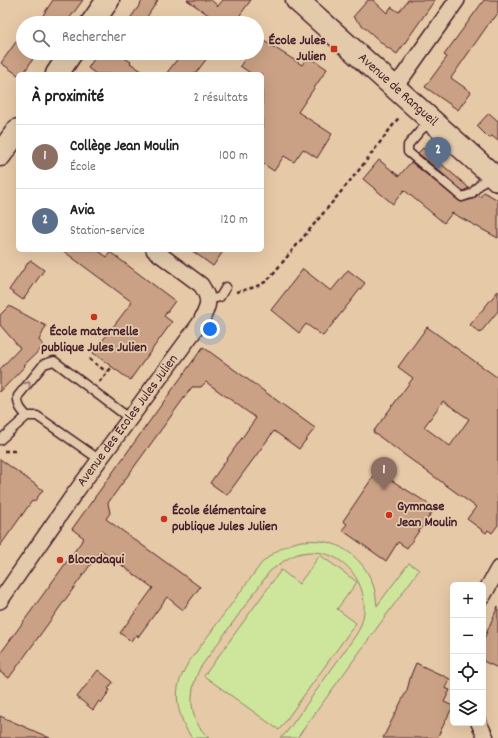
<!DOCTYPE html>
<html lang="fr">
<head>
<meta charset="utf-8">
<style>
  body { margin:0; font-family:Dekko,sans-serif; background:#f6f6f6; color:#202124 }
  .controls { position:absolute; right:12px; bottom:12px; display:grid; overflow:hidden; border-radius:6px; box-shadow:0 4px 16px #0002 }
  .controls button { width:36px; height:36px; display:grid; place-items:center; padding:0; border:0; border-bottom:1px solid #e0e0e0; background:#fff; color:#202124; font:20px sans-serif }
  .you { position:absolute; left:210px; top:329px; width:14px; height:14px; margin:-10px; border:3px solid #fff; border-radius:50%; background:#1a73e8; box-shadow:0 0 0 6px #1a73e833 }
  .badge { display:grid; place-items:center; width:26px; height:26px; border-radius:50%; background:#c8321e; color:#fff; font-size:13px; font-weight:700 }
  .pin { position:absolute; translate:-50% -33px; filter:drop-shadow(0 1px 2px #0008) }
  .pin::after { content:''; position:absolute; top:21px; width:14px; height:12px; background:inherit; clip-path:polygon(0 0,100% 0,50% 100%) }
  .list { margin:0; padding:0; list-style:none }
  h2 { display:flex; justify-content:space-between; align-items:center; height:52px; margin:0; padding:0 16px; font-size:17px }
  h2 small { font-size:13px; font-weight:400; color:#757577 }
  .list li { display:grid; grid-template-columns:26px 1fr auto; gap:12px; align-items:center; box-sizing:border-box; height:64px; padding:0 16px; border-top:1px solid #e0e0e0 }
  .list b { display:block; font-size:15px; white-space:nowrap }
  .list p { margin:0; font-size:13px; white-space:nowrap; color:#757577 }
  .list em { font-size:13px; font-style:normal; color:#757577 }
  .icon { flex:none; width:22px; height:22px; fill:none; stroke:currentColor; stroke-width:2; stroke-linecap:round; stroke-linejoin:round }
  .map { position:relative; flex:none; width:498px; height:738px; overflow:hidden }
  .search { position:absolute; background:#fff; box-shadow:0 4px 16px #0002; left:16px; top:16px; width:248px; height:44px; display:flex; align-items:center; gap:10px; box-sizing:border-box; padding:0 14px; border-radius:22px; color:#757577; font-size:15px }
  .panel { position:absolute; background:#fff; box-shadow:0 4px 16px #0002; left:16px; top:72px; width:248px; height:180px; border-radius:6px }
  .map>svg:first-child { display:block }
  .green { fill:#cee69c; stroke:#8c8264 }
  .building { fill:#caa184; stroke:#4a1f2b; fill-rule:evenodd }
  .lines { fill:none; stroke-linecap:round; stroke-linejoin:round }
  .lane-casing { stroke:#4a1f2b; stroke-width:11 }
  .street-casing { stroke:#4a1f2b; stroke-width:18 }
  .secondary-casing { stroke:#4a1f2b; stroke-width:25 }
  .path { stroke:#4a1f2b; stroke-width:2.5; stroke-dasharray:4 3; stroke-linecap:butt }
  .lane { stroke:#e2caab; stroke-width:8 }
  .street { stroke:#e2caab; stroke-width:15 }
  .secondary { stroke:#e2caab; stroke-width:22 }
  .oneway { stroke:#96746b }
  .poi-dot { fill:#c8321e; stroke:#e2caab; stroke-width:1.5 }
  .labels { text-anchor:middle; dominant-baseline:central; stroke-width:3.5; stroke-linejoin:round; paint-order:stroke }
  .poi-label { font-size:14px; font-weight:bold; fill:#4a1f2b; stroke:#e2caab; text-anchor:start }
  .street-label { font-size:14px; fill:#4a1f2b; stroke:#e2caab }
</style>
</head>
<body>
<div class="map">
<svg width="498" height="738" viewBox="0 0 498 738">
  <rect width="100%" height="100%" fill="#e6c9a7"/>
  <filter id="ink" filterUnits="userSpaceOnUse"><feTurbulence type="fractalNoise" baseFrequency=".025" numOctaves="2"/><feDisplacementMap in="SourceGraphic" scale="8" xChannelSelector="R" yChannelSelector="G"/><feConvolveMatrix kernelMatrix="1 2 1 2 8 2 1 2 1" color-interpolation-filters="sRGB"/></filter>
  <g filter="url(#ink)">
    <path class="green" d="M301,541c6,0 13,-1 19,0 24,2 46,22 53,44 3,7 3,14 4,21l32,-43 10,7 -122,168h-17l6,-5 70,-98c24,-38 -8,-91 -54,-82 -12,2 -22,11 -32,18l-70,97c-12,24 -12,52 9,70h-17c-11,-15 -19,-39 -12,-58 2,-6 5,-11 8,-17l73,-99c12,-12 24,-19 40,-23z
      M320,555l37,27 -20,27 19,14 -77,107 -75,-54 77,-106 18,14z"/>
    <path class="building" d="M53,0h30l-17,23h-27l5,-7 -1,-1z
      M143,0h15l-15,23h-16z
      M187,0h24l7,6 5,-6h28l-17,23h-29l5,-7z
      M368,0h5l14,13 4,-6 8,5 9,-12h27l-38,54 -13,-9 -31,-28z
      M484,0h14v13l-5,7 -1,-1 -41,59 20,14 -13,18 -33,-23 22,-30 -3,-2z
      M23,32v21h11l-3,5 2,1 -10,15 -5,1 -17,-12z
      M264,41l38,24 6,-9 19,13 -29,43 34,22 -15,24 -14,-9 -9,13 -10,-6 -10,15 -12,-8v-89h-10l-12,-8 9,-13h8z
      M98,53h18l15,9 -1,1 16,11h-50l-8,-6z
      M182,53h29l-16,21h-29z
      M489,113l9,8v20l-6,-5 -3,2 -12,-12z
      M423,148l46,40 -6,3 -45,-38z
      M379,160l20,16 12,-14 50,40 12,-3 5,-4 2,2 4,-5 14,8v38l-46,-25 -8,10 -40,-33 -11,14 -30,-25z
      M62,250h35l10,7 3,-5 65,49 -11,15 8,6 -42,58 -37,-27 39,-51z
      M191,250h33l-11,16z
      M30,260l14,10 -21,30 -14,-10z
      M303,269l28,22 17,-21 17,13 -42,53 -17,-12 -7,9 -28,-23z
      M498,291v20l-18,22 -10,-8z
      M9,306l37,20 -7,14 5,6 -20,19 1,1 -25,26v-23l20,-21 -20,-23v-10z
      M427,327l71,51v147l-6,8 -4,-3 -2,3 -19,-14 9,-12 -103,-75 40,-54 -15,-11zM443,401l26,18 -19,27 -26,-19z
      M203,347l112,81 -16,21 -25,-18 -47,64 -17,-12 46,-65 -50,-36 -5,5h-9l-84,116 2,10 -4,6 94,68 -17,23 -16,-13 -29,40 -3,-2 -4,6 -11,-8 33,-45 -52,-38 -92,128 -9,-6v-18l84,-116 -12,-9z
      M0,459l43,31 -9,12 -2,-1 -32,45z
      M377,471l58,37 -28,40 -9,-6 -12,19 -44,-31 5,-6 -4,-3z
      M498,606v62l-15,-7v-20z
      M416,663l34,16 -5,9 5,2 -6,12 9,4 -16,32h-54l24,-48 4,-15z
      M98,670l15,12 -5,7 2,1 -9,13 -2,-2 -6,9 -16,-13z
      M0,716l50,22h-50z"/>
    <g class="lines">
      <defs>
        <path id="lane" d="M431,122l-10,8 -13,15v7l54,45 9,-3 19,-20
          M209,300l11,-3 6,-10
          M27,416c-6,-6 -10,-11 -9,-20l26,-32 10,-3 75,57
          M0,440l27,-24h10l63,44"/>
        <g id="street">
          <path d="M393,87l11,-12 53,-75"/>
          <path d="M483,596l15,-27"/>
          <path id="s1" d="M0,601l72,-104 128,-174c8,-16 12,-22 1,-38l-47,-35"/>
          <path d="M479,723l7,15"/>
        </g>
        <g id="secondary">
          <path id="s2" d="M297,0l201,180"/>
          <path d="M92,23l16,-23"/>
          <path d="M57,74l14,-21"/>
          <path d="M0,155l18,-25"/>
        </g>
      </defs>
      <use href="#lane" class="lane-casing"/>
      <use href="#street" class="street-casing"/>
      <use href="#secondary" class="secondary-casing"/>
      <path class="path" d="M236,292l19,-5 12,-6 92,-111 41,-54
        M89,359l18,13
        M99,382l13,-15
        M4,451h11"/>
      <use href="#lane" class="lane"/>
      <use href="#street" class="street"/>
      <use href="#secondary" class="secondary"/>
    </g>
    <defs><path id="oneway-chevron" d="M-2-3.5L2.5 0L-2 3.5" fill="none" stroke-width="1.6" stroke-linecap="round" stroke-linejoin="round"/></defs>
    <use class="oneway" href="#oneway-chevron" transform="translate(28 384) rotate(-51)"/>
  </g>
  <g class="poi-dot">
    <rect x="330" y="45" width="8" height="8" rx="2"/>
    <circle cx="94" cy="317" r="4"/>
    <circle cx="389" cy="515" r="4"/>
    <circle cx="164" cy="519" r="4"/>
    <circle cx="60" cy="560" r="4"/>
  </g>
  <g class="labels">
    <g class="poi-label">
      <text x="326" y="41" text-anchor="end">École Jules<tspan x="326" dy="16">Julien</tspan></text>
      <text x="94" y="332" text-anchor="middle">École maternelle<tspan x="94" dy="16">publique Jules Julien</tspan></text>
      <text x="397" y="507">Gymnase<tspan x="397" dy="16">Jean Moulin</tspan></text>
      <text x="172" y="511">École élémentaire<tspan x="172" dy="16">publique Jules Julien</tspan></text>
      <text x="68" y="560">Blocodaqui</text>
    </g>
    <g class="street-label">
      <text stroke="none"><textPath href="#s2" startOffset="135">Avenue de Rangueil</textPath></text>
      <text stroke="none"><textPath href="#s1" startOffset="221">Avenue des Écoles Jules Julien</textPath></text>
    </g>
  </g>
</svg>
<div class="controls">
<button>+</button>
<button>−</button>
<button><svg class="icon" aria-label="locate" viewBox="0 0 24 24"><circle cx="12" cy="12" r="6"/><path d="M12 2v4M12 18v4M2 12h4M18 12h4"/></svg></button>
<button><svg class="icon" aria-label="layers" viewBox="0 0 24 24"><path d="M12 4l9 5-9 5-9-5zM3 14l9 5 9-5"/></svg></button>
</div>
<div class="you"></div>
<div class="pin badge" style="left:384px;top:490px;background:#8d6e63">1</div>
<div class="pin badge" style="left:438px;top:170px;background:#5c6f8a">2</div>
<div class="search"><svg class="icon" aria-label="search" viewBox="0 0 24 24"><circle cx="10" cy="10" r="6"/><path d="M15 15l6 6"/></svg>Rechercher</div>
<section class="panel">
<h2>À proximité<small>2 résultats</small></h2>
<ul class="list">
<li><span class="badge" style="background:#8d6e63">1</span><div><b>Collège Jean Moulin</b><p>École</p></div><em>100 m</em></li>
<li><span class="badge" style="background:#5c6f8a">2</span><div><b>Avia</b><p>Station-service</p></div><em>120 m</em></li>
</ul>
</section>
</div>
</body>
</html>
